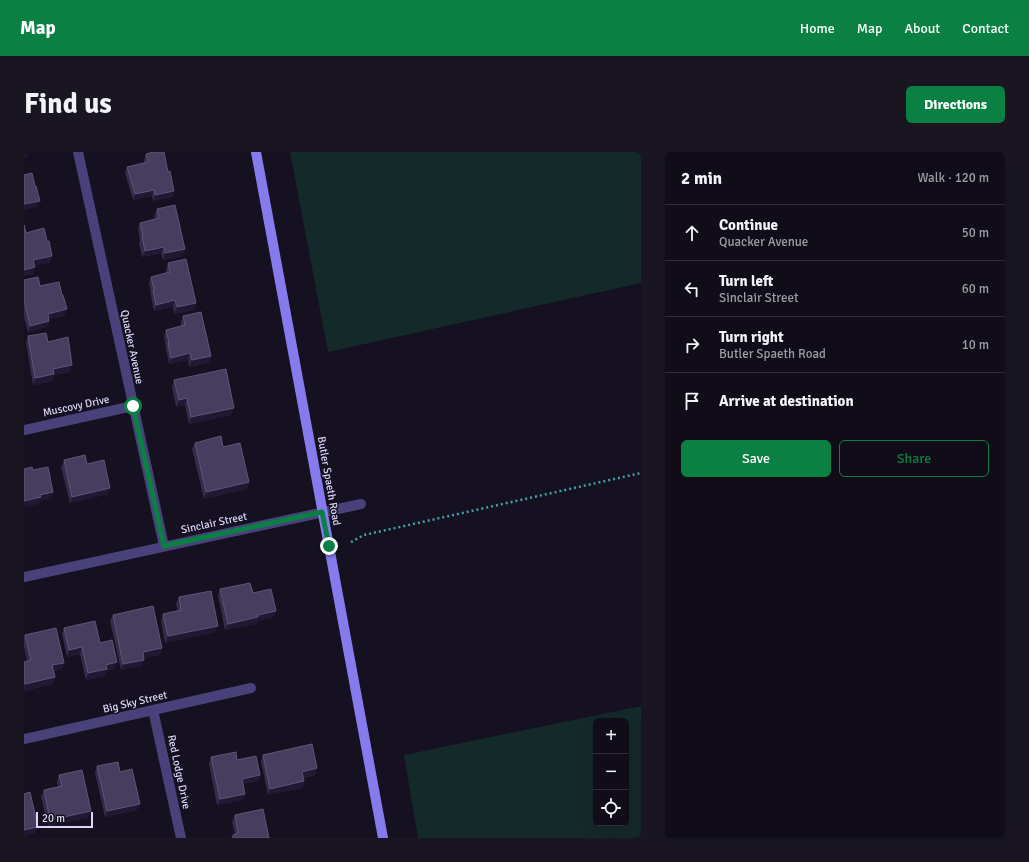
<!DOCTYPE html>
<html lang="en">
<head>
<meta charset="utf-8">
<style>
  body { margin:0; font-family:Signika,sans-serif; background:#191622; color:#f1f3f6 }
  .controls { position:absolute; right:12px; bottom:12px; display:grid; overflow:hidden; border-radius:6px; box-shadow:0 4px 16px #0002 }
  .controls button { width:36px; height:36px; display:grid; place-items:center; padding:0; border:0; border-bottom:1px solid #302d38; background:#100d19; color:#f1f3f6; font:20px sans-serif }
  .scale { position:absolute; left:12px; bottom:10px; width:57px; box-sizing:border-box; padding-left:4px; border:2px solid #ddd6f9; border-top:0; font-size:11px; line-height:14px; white-space:nowrap; color:#ddd6f9; -webkit-text-stroke:3px #151121; paint-order:stroke }
  .stop { position:absolute; width:12px; height:12px; margin:-9px; border:3px solid #0b8043; border-radius:50%; background:#fff }
  .stop.end { background:#0b8043; border-color:#fff; box-shadow:0 1px 4px #0008 }
  .list { margin:0; padding:0; list-style:none }
  h2 { display:flex; justify-content:space-between; align-items:center; height:52px; margin:0; padding:0 16px; font-size:17px }
  h2 small { font-size:13px; font-weight:400; color:#9c9ca2 }
  .list li { display:grid; grid-template-columns:26px 1fr auto; gap:12px; align-items:center; box-sizing:border-box; height:56px; padding:0 16px; border-top:1px solid #302d38 }
  .list b { display:block; font-size:15px; white-space:nowrap }
  .list p { margin:0; font-size:13px; white-space:nowrap; color:#9c9ca2 }
  .list em { font-size:13px; font-style:normal; color:#9c9ca2 }
  .actions { display:flex; gap:8px; padding:12px 16px }
  .actions a { flex:1; padding:9px 0; border:1px solid #0b8043; border-radius:6px; text-align:center; font-size:14px; color:#0b8043 }
  .actions .main { background:#0b8043; color:#fff }
  .icon { flex:none; width:22px; height:22px; fill:none; stroke:currentColor; stroke-width:2; stroke-linecap:round; stroke-linejoin:round }
  .map { position:relative; flex:none; width:617px; height:686px; overflow:hidden; border-radius:6px }
  header { display:flex; align-items:center; gap:24px; box-sizing:border-box; height:56px; padding:0 20px; background:#0b8043; color:#fff }
  header strong { font-size:19px }
  nav { display:flex; gap:22px; margin-inline-start:auto; font-size:14px }
  .intro { display:flex; align-items:center; justify-content:space-between; box-sizing:border-box; height:96px; padding:0 24px }
  h1 { margin:0; font-size:28px }
  .button { padding:10px 18px; border-radius:6px; background:#0b8043; color:#fff; font-size:14px; font-weight:700 }
  main { display:flex; gap:24px; padding:0 24px }
  aside { flex:1; background:#100d19; border-radius:6px; box-shadow:0 4px 16px #0002 }
  .map>svg:first-child { display:block }
  .green { fill:#14292a; fill-rule:evenodd }
  .lines { fill:none; stroke-linecap:round; stroke-linejoin:round }
  .path { stroke:#3fa3a5; stroke-width:2.5; stroke-dasharray:2 3; stroke-linecap:butt }
  .minor { stroke:#49427a; stroke-width:10 }
  .secondary { stroke:#867aed; stroke-width:10 }
  .wall { fill:#352c4c }
  .shaded-wall { fill:#201933 }
  .building { fill:#473e5f; stroke:#5e5677 }
  .route { stroke:#0b8043; stroke-width:5 }
  .labels { text-anchor:middle; dominant-baseline:central; stroke-width:3; stroke-linejoin:round; paint-order:stroke }
  .street-label { font-size:11px; fill:#ddd6f9; stroke:#151121 }
</style>
</head>
<body>
<header>
<strong>Map</strong>
<nav><a>Home</a><a>Map</a><a>About</a><a>Contact</a></nav>
</header>
<div class="intro"><h1>Find us</h1><a class="button">Directions</a></div>
<main>
<div class="map">
<svg width="617" height="686" viewBox="0 0 617 686">
  <rect width="100%" height="100%" fill="#151121"/>
  <path class="green" d="M266,0h351v131l-313,69z
    M617,554v132h-223l-14,-83zM572,569h30v102h-30z"/>
  <g class="lines">
    <path class="path" d="M327,390l13,-7 277,-62"/>
    <path class="minor" d="M54,0l86,394
      M0,278l109,-24
      M0,425l337,-73
      M129,558l28,128
      M0,587l227,-51"/>
    <path class="secondary" d="M232,0l127,686"/>
  </g>
  <path class="wall" d="M122,2l22,18 6,19 -2,6 -19,4 -1,-5 -19,4 -8,-27 2,-6 17,-4v-3z
    M133,57l28,40 -3,7 -19,4 -2,-7 -19,4 -3,-14 1,-3 -2,-11 2,-6 15,-4 -1,-3z
    M144,111l28,40 -2,7 -20,4 -1,-7 -19,4 -3,-15v-2l-2,-11 2,-6 15,-4v-4z
    M0,128l16,6 24,30 -15,3v2l-2,6 -19,5 -4,-15z
    M159,164l26,47 -20,4 -1,-7 -19,4 -3,-15v-2l-2,-11 2,-6 15,-4v-4z
    M4,184l20,6 22,30 -16,3 -2,6 -19,4 -7,-42z
    M150,228l57,35 -42,9 -4,-19 -9,2 -4,-20z
    M171,291l28,4 26,35 -2,7 -43,10 -12,-50z
    M40,308l23,4 21,30 -38,9 -9,-36z
    M196,437l33,4 23,18 -3,6 -16,4 -1,3 -31,6 -7,-34z
    M155,445l36,35 -50,11 -4,-22 2,-7 15,-3 -2,-7z
    M89,463l49,33 -2,7 -16,3v2l-2,6 -21,4 -11,-49z
    M40,476l36,15 17,19 -3,7 -8,2 -1,5 -19,4 -6,-26 -13,3 -5,-23z
    M1,483l37,34 -8,2 1,6 -2,7 -29,7v-29l3,-1 -3,-14v-10z
    M239,603l54,13 -2,7 -12,3 1,3 -2,7 -34,7 -7,-34z
    M187,605l26,3 23,15 -2,6 -15,3v16l-26,5 -8,-41z
    M73,614l23,6 17,38 -32,7 -10,-44z
    M35,623l29,43 -40,8 -7,-29 3,-7 14,-3 -1,-5z
    M211,663l34,23h-38l2,-3 2,-1 -3,-12z"/>
  <path class="shaded-wall" d="M0,0h5l-2,5 -3,1z
    M130,38l-2,6 -19,4 2,-6z
    M150,39l-2,6 -19,4 2,-6z
    M16,49l-3,6 -13,3v-6z
    M140,95l-3,6 -19,4 3,-6z
    M161,97l-3,7 -19,4 2,-7z
    M28,104l-2,7 -19,4 2,-7z
    M11,115l-2,7 -9,2v-6z
    M151,148l-2,7 -19,4 2,-6z
    M172,151l-2,7 -20,4 3,-7z
    M43,157l-3,7 -18,4 2,-6z
    M25,169l-2,6 -19,5 2,-6z
    M166,201l-2,7 -19,4 2,-6z
    M187,204l-2,7 -20,4 3,-7z
    M48,213l-2,7 -16,3 -2,6 -19,4 2,-7 18,-9z
    M163,246l-2,7 -9,2 3,-7z
    M210,256l-3,7 -42,9 2,-7z
    M225,330l-2,7 -43,10 2,-7z
    M86,336l-2,6 -38,9 2,-6z
    M29,340l-2,7 -11,2 -1,3 -15,3v-6l16,-6z
    M252,459l-3,6 -16,4 -1,3 -31,6 3,-6 30,-9z
    M194,474l-3,6 -50,11 3,-7z
    M58,495l-2,7 -13,3 2,-7z
    M138,496l-2,7 -20,4 3,-7z
    M120,508l-2,6 -21,4 2,-6z
    M93,510l-3,7 -8,2 -1,5 -19,4 2,-7 18,-8z
    M40,511l-2,6 -12,3 2,-7z
    M31,525l-2,7 -29,7v-3l1,-4z
    M293,616l-2,7 -16,3 3,-6z
    M236,623l-2,6 -18,4 2,-6z
    M280,629l-2,7 -34,7 2,-6z
    M221,642l-2,6 -26,5 3,-6z
    M116,652l-3,6 -32,7 2,-6z
    M67,659l-3,7 -40,8 2,-6z
    M14,675l-3,6 -11,3v-6z"/>
  <path class="building" d="M129,0h11l4,20 2,-1 4,20 -19,4 -1,-5 -19,4 -8,-27 21,-5 -2,-8z
    M8,21l3,13h1l4,15 -16,3v-29z
    M151,53l10,44 -20,4 -1,-6 -19,4 -3,-15h1l-3,-13 19,-5 -2,-9z
    M0,73l2,8 18,-5 3,13h2l3,15 -19,4 2,7 -11,3z
    M162,107l10,44 -19,4 -2,-7 -19,5 -3,-15h1l-3,-13 19,-5 -2,-9z
    M14,125l2,9 19,-4 3,13h1l4,14 -19,5 1,7 -19,5 -6,-26v-20z
    M177,160l10,44 -19,4 -2,-7 -19,5 -3,-15h1l-3,-13 19,-5 -2,-9z
    M22,181l2,9 20,-5 4,28 -19,4 1,5 -19,4 -7,-42z
    M202,217l8,39 -43,9 -4,-19 -8,2 -5,-20z
    M197,284l2,11 17,-4 9,39 -43,10 -11,-49z
    M61,303l2,9 17,-4 6,28 -38,9 -8,-37z
    M8,315l1,3 15,-3 5,25 -13,3 1,2 -17,4v-32z
    M226,431l3,10 18,-4 5,22 -18,4v2l-30,7 -8,-35z
    M187,439l7,35 -50,10 -5,-22 18,-4 -2,-13z
    M129,454l9,42 -19,4 1,8 -21,4 -10,-49z
    M71,469l5,22 12,-3 5,22 -11,3 1,4 -19,4 -6,-26 -13,3 -5,-22z
    M32,476l8,35 -12,2 3,12 -30,7 -1,-6v-16l7,-2 -6,-25z
    M288,592l5,24 -15,4 2,9 -34,8 -7,-34z
    M212,600l1,8 19,-4 4,19 -18,4 3,15 -25,5 -9,-42z
    M94,610l2,10 12,-3 8,35 -33,7 -10,-45z
    M58,618l9,41 -41,9 -6,-30 18,-4 -3,-11z
    M6,640l8,35 -14,3v-36z
    M239,657l6,29h-36v-3l5,-2 -3,-18z"/>
  <g class="lines">
    <path class="route" d="M109,254l31,140 158,-34 7,34"/>
  </g>
  <g class="labels">
    <g class="street-label">
      <text transform="translate(108 195) rotate(78)">Quacker Avenue</text>
      <text transform="translate(52 254) rotate(-12)">Muscovy Drive</text>
      <text transform="translate(305 329) rotate(80)">Butler Spaeth Road</text>
      <text transform="translate(190 371) rotate(-12)">Sinclair Street</text>
      <text transform="translate(111 550) rotate(-13)">Big Sky Street</text>
      <text transform="translate(155 620) rotate(78)">Red Lodge Drive</text>
    </g>
  </g>
</svg>
<div class="controls">
<button>+</button>
<button>−</button>
<button><svg class="icon" aria-label="locate" viewBox="0 0 24 24"><circle cx="12" cy="12" r="6"/><path d="M12 2v4M12 18v4M2 12h4M18 12h4"/></svg></button>
</div>
<div class="scale">20 m</div>
<div class="stop" style="left:109px;top:254px"></div>
<div class="stop end" style="left:305px;top:394px"></div>
</div>
<aside>
<h2>2 min<small>Walk · 120 m</small></h2>
<ul class="list">
<li><svg class="icon" aria-label="ahead" viewBox="0 0 24 24"><path d="M12 20V5M6 11l6-6 6 6"/></svg><div><b>Continue</b><p>Quacker Avenue</p></div><em>50 m</em></li>
<li><svg class="icon" aria-label="left" viewBox="0 0 24 24"><path d="M17 20v-9H6M10 6l-5 5 5 5"/></svg><div><b>Turn left</b><p>Sinclair Street</p></div><em>60 m</em></li>
<li><svg class="icon" aria-label="right" viewBox="0 0 24 24"><path d="M7 20v-9h11M14 6l5 5-5 5"/></svg><div><b>Turn right</b><p>Butler Spaeth Road</p></div><em>10 m</em></li>
<li><svg class="icon" aria-label="arrive" viewBox="0 0 24 24"><path d="M6 21V4h12l-3 4 3 4H6"/></svg><div><b>Arrive at destination</b></div></li>
</ul>
<div class="actions"><a class="main">Save</a><a>Share</a></div>
</aside>
</main>
</body>
</html>
